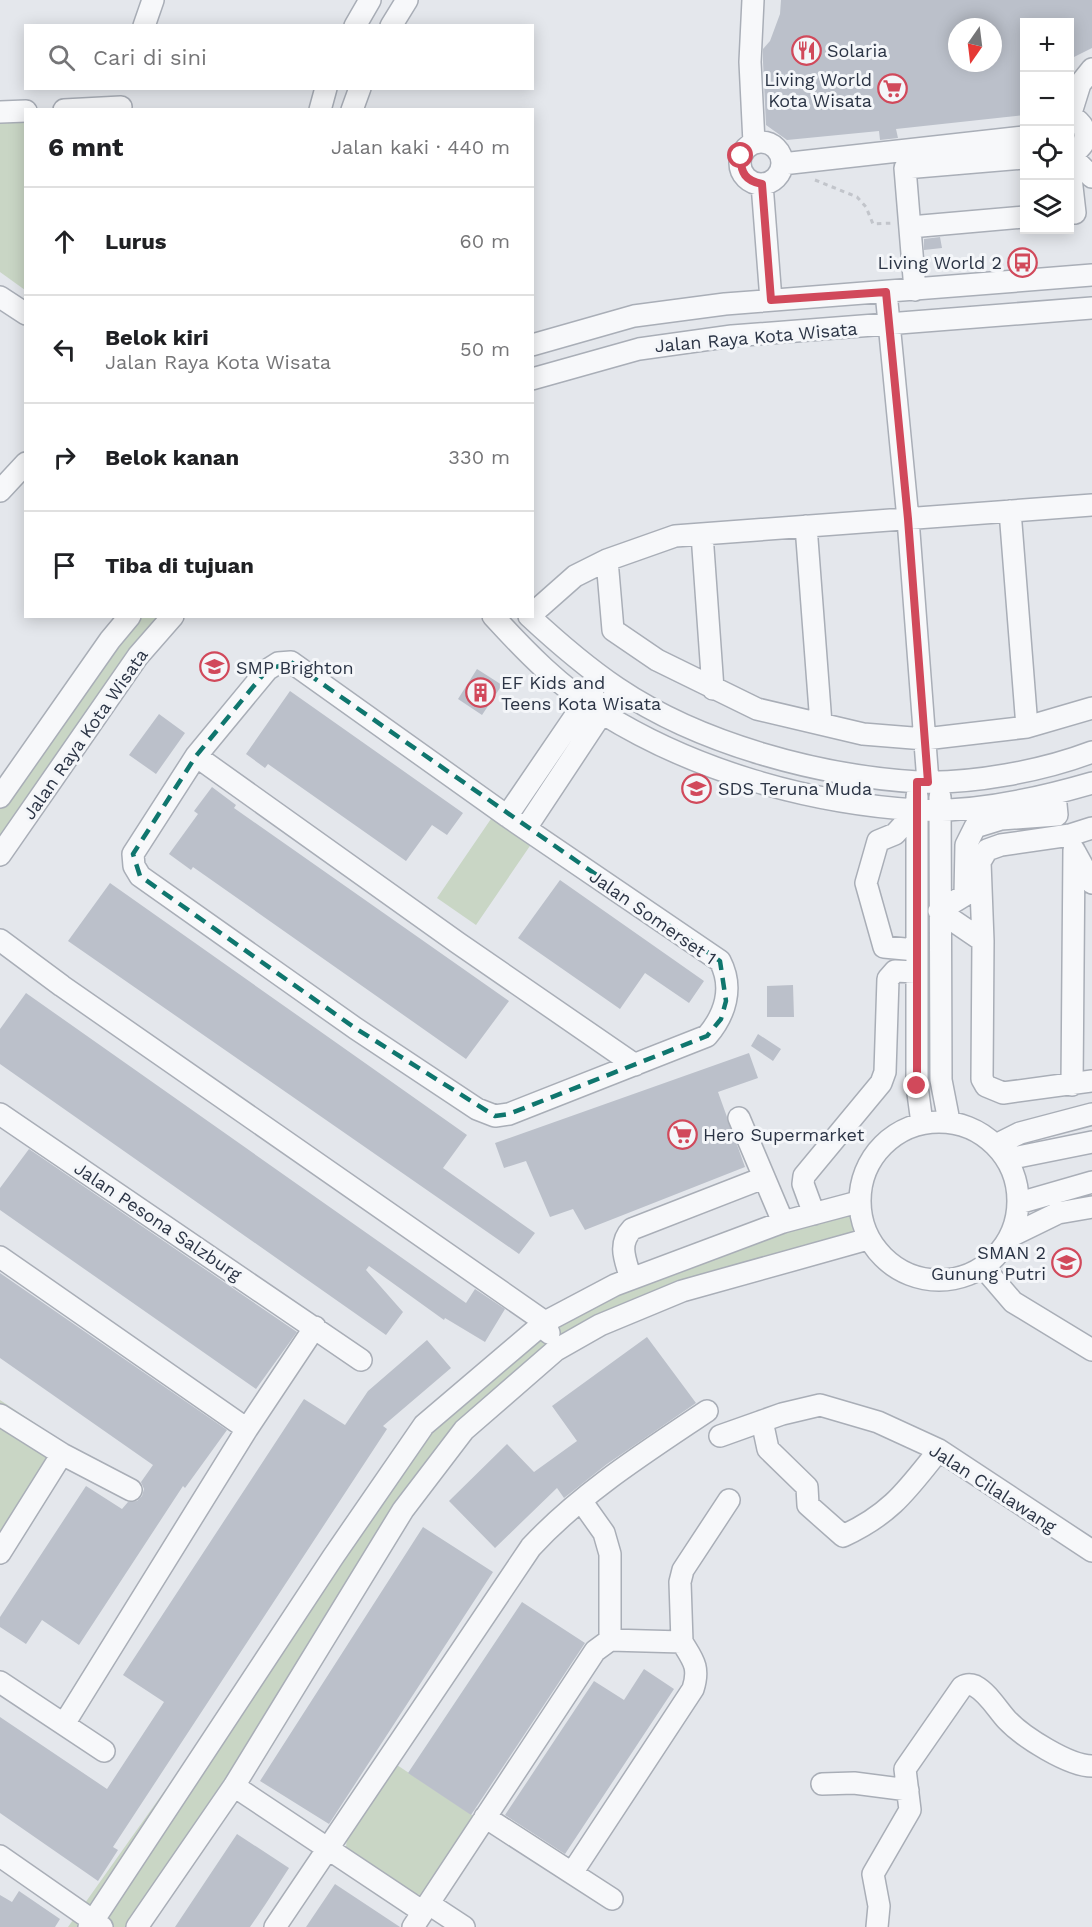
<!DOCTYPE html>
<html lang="id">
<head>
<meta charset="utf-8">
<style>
  body { margin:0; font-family:"Work Sans",sans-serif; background:#f6f6f6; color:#202124 }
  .controls { position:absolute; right:18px; top:18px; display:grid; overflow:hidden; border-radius:0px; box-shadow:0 3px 15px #0003 }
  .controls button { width:54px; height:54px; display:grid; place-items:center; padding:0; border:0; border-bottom:2px solid #e0e0e0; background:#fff; color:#202124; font:30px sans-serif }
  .compass { position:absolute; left:948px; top:18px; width:54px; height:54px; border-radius:50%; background:#fff; box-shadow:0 3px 15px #0003; rotate:194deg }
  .stop { position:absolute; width:18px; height:18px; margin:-14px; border:4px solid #d1495b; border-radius:50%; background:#fff }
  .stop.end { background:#d1495b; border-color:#fff; box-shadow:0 2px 6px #0008 }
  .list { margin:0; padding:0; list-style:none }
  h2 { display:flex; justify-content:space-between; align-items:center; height:78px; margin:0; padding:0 24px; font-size:26px }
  h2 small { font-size:20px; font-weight:400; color:#757577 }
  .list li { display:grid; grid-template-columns:39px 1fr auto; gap:18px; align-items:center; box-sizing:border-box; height:108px; padding:0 24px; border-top:2px solid #e0e0e0 }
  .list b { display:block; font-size:22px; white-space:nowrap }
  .list p { margin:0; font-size:20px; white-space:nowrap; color:#757577 }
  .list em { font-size:20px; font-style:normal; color:#757577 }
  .icon { flex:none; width:33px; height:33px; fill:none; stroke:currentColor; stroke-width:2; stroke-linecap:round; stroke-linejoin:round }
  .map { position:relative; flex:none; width:1092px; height:1927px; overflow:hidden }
  .search { position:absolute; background:#fff; box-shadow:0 3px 15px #0003; left:24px; top:24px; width:510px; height:66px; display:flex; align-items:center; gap:15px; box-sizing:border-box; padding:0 21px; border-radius:0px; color:#757577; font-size:22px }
  .panel { position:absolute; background:#fff; box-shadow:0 3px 15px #0003; left:24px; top:108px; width:510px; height:510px; border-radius:0px }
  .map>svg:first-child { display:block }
  .green { fill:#c9d6c5 }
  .building { fill:#bbc0ca; fill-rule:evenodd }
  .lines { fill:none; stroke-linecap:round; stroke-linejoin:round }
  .minor-casing { stroke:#a9aeb7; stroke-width:24 }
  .path { stroke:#c2c5cb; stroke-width:3; stroke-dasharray:4.5 4.5; stroke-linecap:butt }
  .minor { stroke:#f7f8fa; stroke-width:21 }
  .route { stroke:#d1495b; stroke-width:8 }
  .marked { fill:none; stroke:#0f766e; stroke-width:4.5; stroke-dasharray:12 8; stroke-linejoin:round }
  .labels { text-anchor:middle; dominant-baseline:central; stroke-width:6; stroke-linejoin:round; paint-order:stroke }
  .poi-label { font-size:18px; fill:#2b3445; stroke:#f4f6f9; text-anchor:start }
  .street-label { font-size:18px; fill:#2b3445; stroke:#f4f6f9 }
</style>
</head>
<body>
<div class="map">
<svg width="1092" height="1927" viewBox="0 0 1092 1927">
  <rect width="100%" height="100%" fill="#e4e7ec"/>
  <path class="green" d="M25,111v179l-25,-18v-159z
    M140,617h19l-31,33 -91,138 -37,47v-26z
    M495,813l39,27 -58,85 -39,-27z
    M858,1202l3,19 7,18 -268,86 -136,105 -325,497h-71l356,-502 121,-103z
    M0,1400l56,37 2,7 -58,94z
    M397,1765l78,52 -47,76 -8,2 -11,-3 -58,-38 -5,-7 1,-10z"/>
  <path class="building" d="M781,0h311v48l-22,11v-37h-46v93l-128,14 2,9 -18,2 -1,-9 -92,9 -21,-15 -3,-63v-13l7,-8 10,-27zM957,27h36v36h-36z
    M940,237l2,11 -18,2v-11z
    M477,669l25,16 -20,30 -24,-16z
    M290,691l173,122 -16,22 -15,-10 -26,36 -138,-97 -3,4 -19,-14z
    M159,714l26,19 -29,41 -27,-19z
    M212,787l24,18 -2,3 275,193 -43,58 -273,-192 -2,3 -22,-16 29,-40 -4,-3z
    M560,880l144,101 -15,22 -44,-30 -25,36 -102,-71z
    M110,883l357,252 -24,33 92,65 -16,21 -451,-313z
    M793,985l1,32h-27v-31z
    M26,993l440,310 9,-14 30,20 -20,33 -40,-24 -1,2 -75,-54 -3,4 37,42 -17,23 -386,-271v-35z
    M758,1034l23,15 -8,12 -22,-15z
    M749,1053l9,25 -40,14 27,75 -160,63 -12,-21 -23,8 -24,-56 -22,7 -9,-25z
    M29,1149l268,183 -41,57 -256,-179v-22z
    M0,1273l227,157 -42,58 -2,-2 -104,159 -37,-25 -16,24 -26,-17v-10l86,-131 36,23 6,-7 9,-1 5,-5 2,-7 -3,-7 12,-17 -153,-107z
    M647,1337l49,66 -89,61 -43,34 -7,-10 -62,60 -46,-47 58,-57 27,28 43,-31 -25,-35z
    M427,1340l24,28 -68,58 4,3 -274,418 5,3 -20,31 -98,-68v-96l107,72 57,-87 -41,-27 181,-276 41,26 23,-34z
    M423,1527l70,45 -164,252 -69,-43z
    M522,1602l63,41 -114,172 -63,-42z
    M644,1669l30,20 -109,165 -60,-39 89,-134 30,19z
    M237,1834l52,34 -24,37 -15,22h-75z
    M335,1884l65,43h-94z
    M19,1891l41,28 -5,8h-55v-32l12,7z"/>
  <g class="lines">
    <defs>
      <path id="minor" d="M753,0l-3,62 4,81
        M144,26l9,-26
        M355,26l15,-26
        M391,26l16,-26
        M64,110l57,-3
        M320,110l6,-22
        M352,110l8,-22
        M0,112l26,-1
        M1070,116c19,8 21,30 0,38
        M1070,116l10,-32 12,-15
        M740 163a21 21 0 1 1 42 0a21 21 0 1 1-42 0Z
        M1070,155l22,22
        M782,164l242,-27
        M1070,169l5,44h-5
        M762,184l9,116
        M910,227l114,-10
        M915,290l-10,-122 119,-10
        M886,292l22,227 20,263
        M0,297l26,17
        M532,345l102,-29 91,-12 367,-29
        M532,379l107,-30 93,-13 360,-28
        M0,491l26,-28
        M1010,511l17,216
        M806,526l15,198
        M702,534l11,155
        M607,560l6,70 44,30 100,49 106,25 62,5 102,-12 65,-19
        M532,614l43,-38 32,-16 68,-24 417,-31
        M493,616c32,35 68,72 109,97 93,58 206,90 315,97 58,3 120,-11 175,-27
        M529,616c28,26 57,51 88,72 83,56 202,88 301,94 54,2 124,-11 174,-30
        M291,662l216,154 213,145c14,27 5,54 -13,75l-198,78 -14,2 -18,-7 -122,-81 -215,-152 -6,-10 -1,-12 63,-98 71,-86 11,-7z
        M196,756l262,187 177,122
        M917,796v290l5,37
        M0,797l110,-157 20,-24
        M940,797l1,283 8,41
        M507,816l86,-126
        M526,828l84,-127
        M1092,828l-22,7 -69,10 -14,5 -7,12 3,79 -1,138 4,7 17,7 89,-12
        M1075,852l17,31
        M0,855l138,-199 35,-40
        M0,940l62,46 483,336 4,11
        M983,941l-44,-30 26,-16 1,-50 9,-18 26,-8 56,-4 -2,-21
        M916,950l-32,-3 -18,-64 12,-42 17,-7 22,-24
        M1072,1085l2,-235
        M0,1114l361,246
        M739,1118l44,104
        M860 1201a79 79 0 1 1 158 0a79 79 0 1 1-158 0Z
        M996,1145l24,-12 72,-19
        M1008,1159l84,-17
        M1019,1203l73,-21
        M814,1214l-11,-30 1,-8 77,-93 4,-11 3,-93 7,-8 21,1
        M1011,1236l47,-23 34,-6
        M0,1257l247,172
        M983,1267l30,35 79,48
        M631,1279c-5,-18 -14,-34 1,-50l131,-51
        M0,1415l62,39 69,36
        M762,1421l6,28 39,38 1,18 35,31c48,-22 64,-46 96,-86
        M720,1436l62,-22 38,-9 58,17 61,28 153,101
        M582,1502l22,31 6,21v86
        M0,1553l62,-99
        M682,1642l-2,-60 3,-12 46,-70
        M0,1682l104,69
        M64,1724l183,-295 68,-102
        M822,1784l32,-1 54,7
        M234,1786l189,126
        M485,1817l127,82
        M0,1856l102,71
        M429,1904l35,23
        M89,1927l244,-370 91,-132 121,-103 70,-37 168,-63 75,-20
        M137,1927l97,-141 169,-276 61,-80 92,-80 44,-25 82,-34 186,-52
        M275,1927l256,-380c50,-54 115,-95 176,-136
        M413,1927l182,-276 15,-11 72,2c11,18 18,25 11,47l-121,184
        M877,1927l2,-21 -6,-32 37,-64 -5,-41 57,-82c5,-3 8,-3 13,-1 13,7 22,23 32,34 16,17 62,46 85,46"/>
    </defs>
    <use href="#minor" class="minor-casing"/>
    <path class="path" d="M815,180l42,17 9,10 7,17 20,-1"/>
    <use href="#minor" class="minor"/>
  </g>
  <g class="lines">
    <path class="route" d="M741,156c-1,17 5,25 21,28l9,116 115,-8 22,227 20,263h-11v304"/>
  </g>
  <path class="marked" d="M291,662l429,299 6,40 -5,18 -14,17 -198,78 -14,2 -140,-88 -215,-152 -7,-22 63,-98 71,-86z"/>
  <defs>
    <symbol id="restaurant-ring" viewBox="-11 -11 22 22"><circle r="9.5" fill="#f4f6f9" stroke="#d1495b" stroke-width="1.5"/><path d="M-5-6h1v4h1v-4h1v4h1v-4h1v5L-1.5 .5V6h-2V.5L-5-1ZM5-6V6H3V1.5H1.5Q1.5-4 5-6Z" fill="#d1495b"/></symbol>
    <symbol id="supermarket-ring" viewBox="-11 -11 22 22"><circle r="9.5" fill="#f4f6f9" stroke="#d1495b" stroke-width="1.5"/><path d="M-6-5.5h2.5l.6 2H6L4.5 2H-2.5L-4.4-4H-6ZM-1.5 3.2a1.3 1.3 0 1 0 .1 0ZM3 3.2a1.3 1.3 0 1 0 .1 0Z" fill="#d1495b"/></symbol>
    <symbol id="bus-ring" viewBox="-11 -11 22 22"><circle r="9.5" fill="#f4f6f9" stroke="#d1495b" stroke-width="1.5"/><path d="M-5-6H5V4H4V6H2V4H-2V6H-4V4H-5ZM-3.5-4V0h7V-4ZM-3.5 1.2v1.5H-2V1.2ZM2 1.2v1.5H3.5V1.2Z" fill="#d1495b"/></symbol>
    <symbol id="school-ring" viewBox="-11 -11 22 22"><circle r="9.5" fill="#f4f6f9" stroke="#d1495b" stroke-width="1.5"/><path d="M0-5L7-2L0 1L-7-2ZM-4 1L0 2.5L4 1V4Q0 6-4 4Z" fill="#d1495b"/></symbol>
    <symbol id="building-ring" viewBox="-11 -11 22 22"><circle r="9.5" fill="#f4f6f9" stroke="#d1495b" stroke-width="1.5"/><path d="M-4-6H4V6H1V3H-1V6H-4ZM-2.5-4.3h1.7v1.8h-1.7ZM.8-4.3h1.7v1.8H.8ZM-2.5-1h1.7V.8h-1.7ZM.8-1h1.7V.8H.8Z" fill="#d1495b"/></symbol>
  </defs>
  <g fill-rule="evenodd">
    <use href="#restaurant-ring" x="790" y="34" width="33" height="33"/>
    <use href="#supermarket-ring" x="876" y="72" width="33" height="33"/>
    <use href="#bus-ring" x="1006" y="246" width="33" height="33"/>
    <use href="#school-ring" x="198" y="650" width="33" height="33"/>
    <use href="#building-ring" x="464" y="676" width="33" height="33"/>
    <use href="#school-ring" x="680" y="772" width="33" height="33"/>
    <use href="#supermarket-ring" x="666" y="1118" width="33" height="33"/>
    <use href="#school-ring" x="1050" y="1246" width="33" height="33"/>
  </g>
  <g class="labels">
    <g class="poi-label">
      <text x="827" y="50">Solaria</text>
      <text x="872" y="79" text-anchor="end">Living World<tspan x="872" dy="21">Kota Wisata</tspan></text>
      <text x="1002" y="262" text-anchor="end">Living World 2</text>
      <text x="236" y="667">SMP Brighton</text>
      <text x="501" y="682">EF Kids and<tspan x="501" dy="21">Teens Kota Wisata</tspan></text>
      <text x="718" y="788">SDS Teruna Muda</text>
      <text x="703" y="1134">Hero Supermarket</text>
      <text x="1046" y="1252" text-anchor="end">SMAN 2<tspan x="1046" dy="21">Gunung Putri</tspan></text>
    </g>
    <g class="street-label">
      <text transform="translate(756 337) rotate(-5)">Jalan Raya Kota Wisata</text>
      <text transform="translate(85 734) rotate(-55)">Jalan Raya Kota Wisata</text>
      <text transform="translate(653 917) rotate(35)">Jalan Somerset 1</text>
      <text transform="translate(158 1221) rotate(34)">Jalan Pesona Salzburg</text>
      <text transform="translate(993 1488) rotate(33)">Jalan Cilalawang</text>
    </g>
  </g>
</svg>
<div class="controls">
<button>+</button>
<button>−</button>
<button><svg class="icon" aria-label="locate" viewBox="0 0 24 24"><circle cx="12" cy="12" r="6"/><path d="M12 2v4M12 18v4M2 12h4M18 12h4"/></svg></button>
<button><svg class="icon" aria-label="layers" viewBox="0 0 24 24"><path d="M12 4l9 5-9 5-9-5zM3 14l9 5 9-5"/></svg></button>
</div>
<svg class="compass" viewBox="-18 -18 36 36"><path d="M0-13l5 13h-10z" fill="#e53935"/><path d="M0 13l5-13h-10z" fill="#757577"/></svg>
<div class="stop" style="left:741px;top:156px"></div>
<div class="stop end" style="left:917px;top:1086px"></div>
<div class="search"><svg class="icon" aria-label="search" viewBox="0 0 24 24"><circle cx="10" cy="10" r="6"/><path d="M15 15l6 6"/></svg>Cari di sini</div>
<section class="panel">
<h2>6 mnt<small>Jalan kaki · 440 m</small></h2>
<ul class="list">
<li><svg class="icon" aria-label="ahead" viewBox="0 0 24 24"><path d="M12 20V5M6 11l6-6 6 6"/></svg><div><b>Lurus</b></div><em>60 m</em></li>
<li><svg class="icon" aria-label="left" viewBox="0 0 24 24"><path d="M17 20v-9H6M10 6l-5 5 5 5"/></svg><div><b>Belok kiri</b><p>Jalan Raya Kota Wisata</p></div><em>50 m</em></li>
<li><svg class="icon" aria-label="right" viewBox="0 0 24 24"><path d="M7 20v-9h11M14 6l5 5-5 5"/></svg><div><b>Belok kanan</b></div><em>330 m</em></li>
<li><svg class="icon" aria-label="arrive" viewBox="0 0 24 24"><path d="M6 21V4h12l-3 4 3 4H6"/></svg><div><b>Tiba di tujuan</b></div></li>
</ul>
</section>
</div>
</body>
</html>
